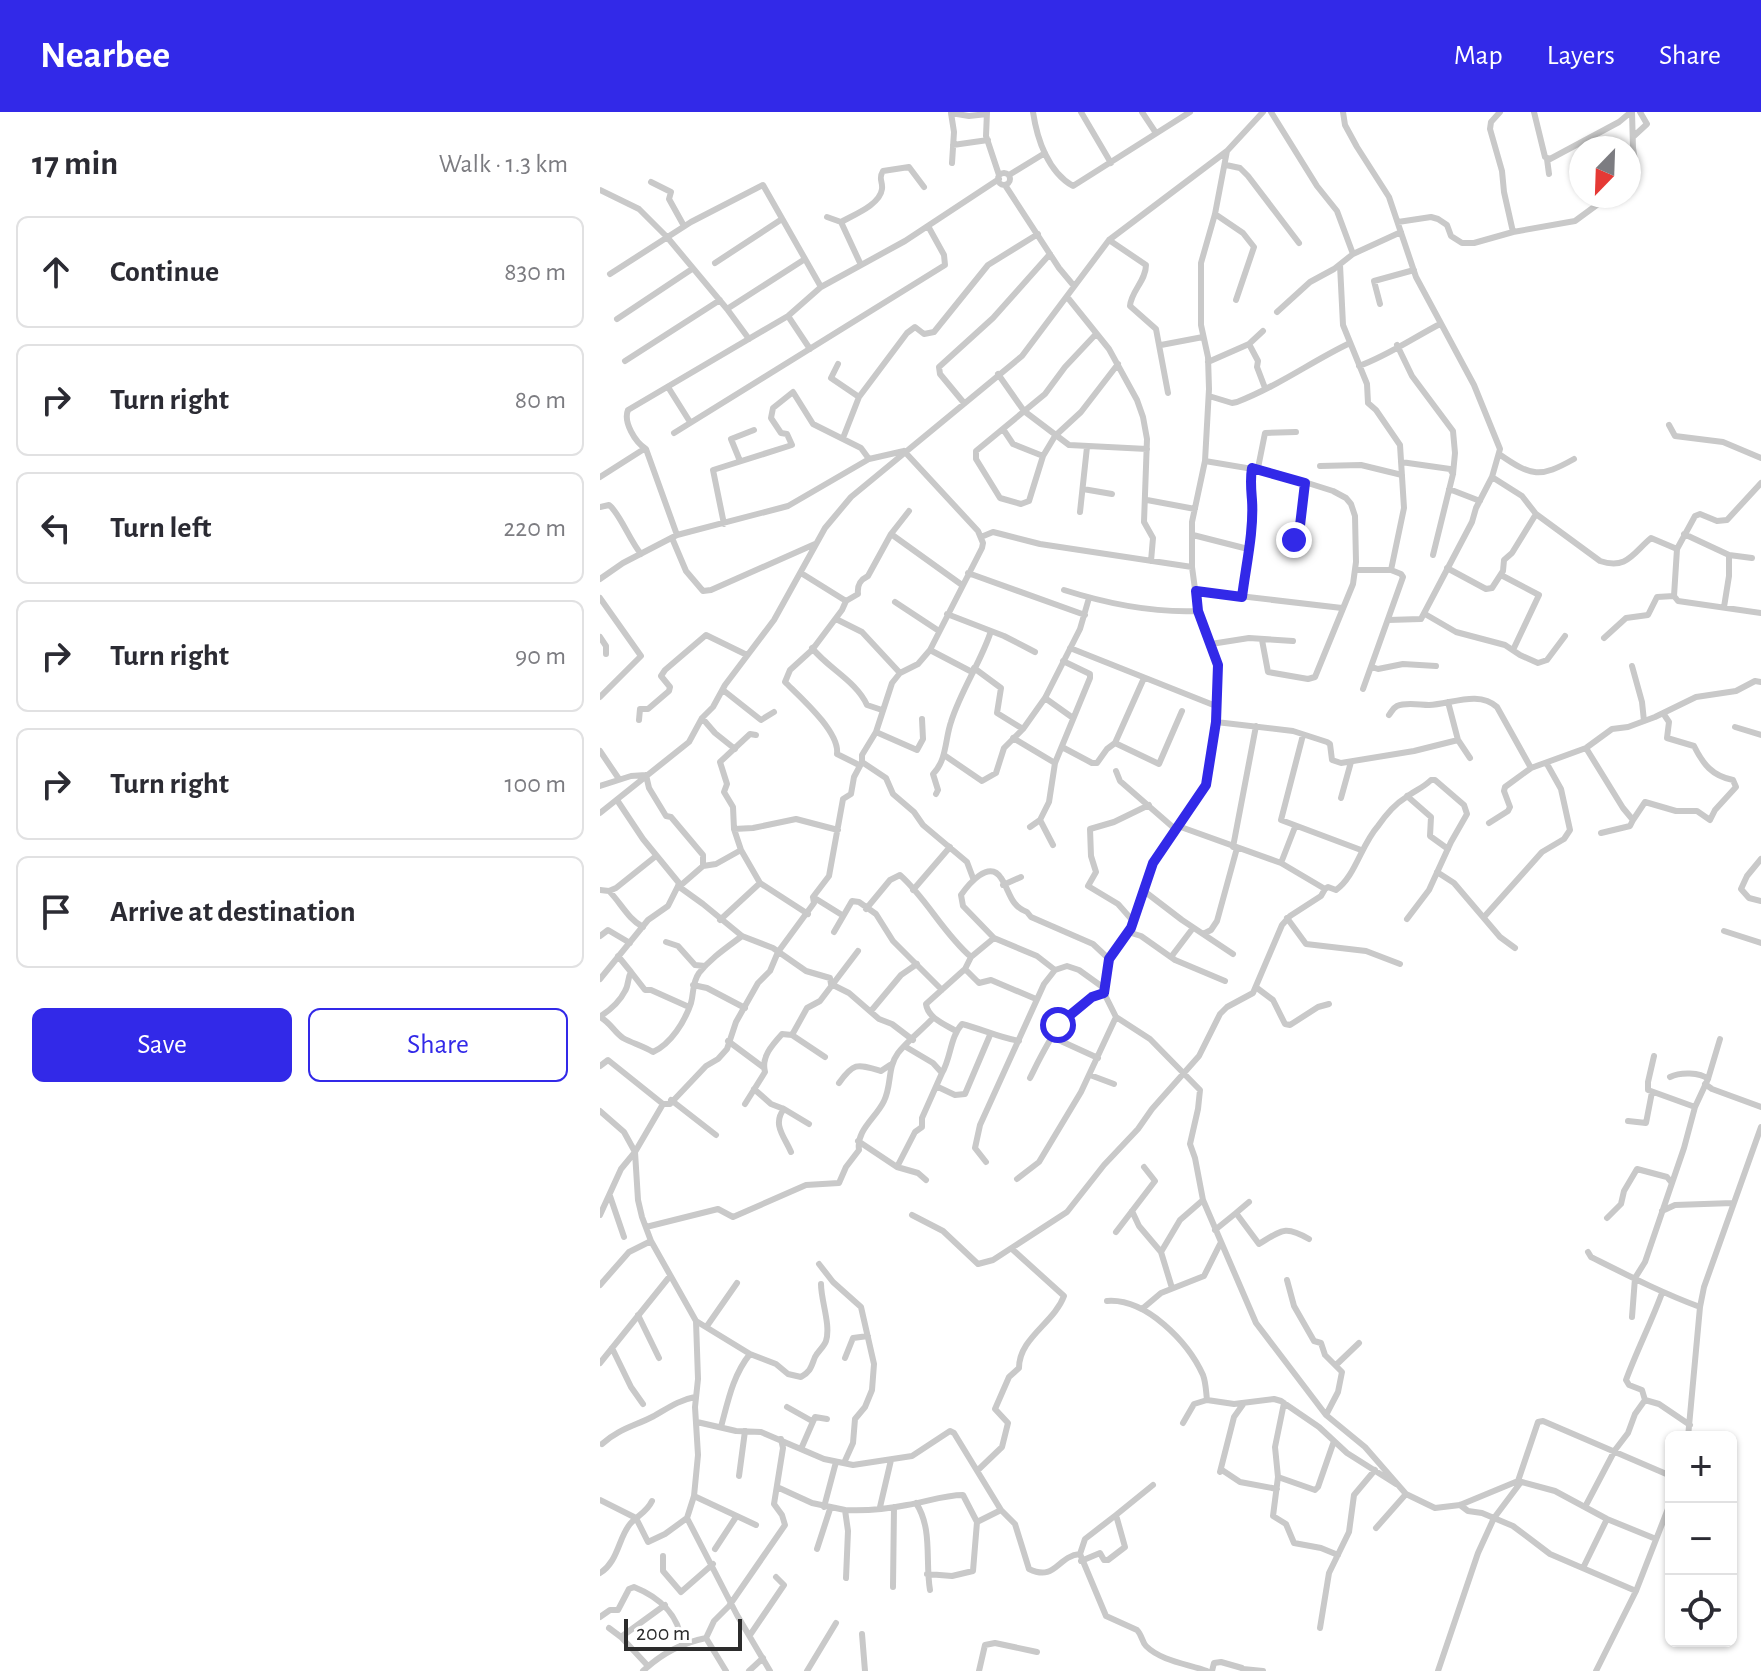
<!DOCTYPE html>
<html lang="en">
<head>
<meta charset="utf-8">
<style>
  body { margin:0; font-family:"Alegreya Sans",sans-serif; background:#f7f7f7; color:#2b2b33 }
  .controls { position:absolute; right:24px; bottom:24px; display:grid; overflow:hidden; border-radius:12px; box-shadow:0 2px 6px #0004 }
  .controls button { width:72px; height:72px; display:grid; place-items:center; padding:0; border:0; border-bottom:2px solid #e1e1e2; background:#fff; color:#2b2b33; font:40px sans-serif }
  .compass { position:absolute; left:969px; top:24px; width:72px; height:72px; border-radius:50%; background:#fff; box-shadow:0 2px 6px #0004; rotate:203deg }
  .scale { position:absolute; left:24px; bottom:20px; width:118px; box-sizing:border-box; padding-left:8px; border:4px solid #2c2c2c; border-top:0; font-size:22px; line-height:28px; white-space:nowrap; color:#2c2c2c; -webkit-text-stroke:6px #fff; paint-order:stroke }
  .stop { position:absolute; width:24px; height:24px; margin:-18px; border:6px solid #3229e8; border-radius:50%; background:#fff }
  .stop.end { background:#3229e8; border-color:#fff; box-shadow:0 2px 8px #0008 }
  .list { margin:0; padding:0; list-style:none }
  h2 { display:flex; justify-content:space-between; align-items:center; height:104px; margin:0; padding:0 32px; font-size:34px }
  h2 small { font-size:26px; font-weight:400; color:#7c7c81 }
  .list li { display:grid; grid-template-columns:52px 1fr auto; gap:24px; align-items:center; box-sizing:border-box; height:112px; margin:0 16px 16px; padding:0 16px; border:2px solid #e1e1e2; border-radius:12px }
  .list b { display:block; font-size:30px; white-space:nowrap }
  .list em { font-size:26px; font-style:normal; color:#7c7c81 }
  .actions { display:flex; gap:16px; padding:24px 32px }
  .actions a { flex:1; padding:18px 0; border:2px solid #3229e8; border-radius:12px; text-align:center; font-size:28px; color:#3229e8 }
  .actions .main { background:#3229e8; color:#fff }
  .icon { flex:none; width:44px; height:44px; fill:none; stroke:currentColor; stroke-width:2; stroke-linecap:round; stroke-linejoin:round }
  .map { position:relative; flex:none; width:1161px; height:1559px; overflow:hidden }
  header { display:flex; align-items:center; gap:48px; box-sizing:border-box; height:112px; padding:0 40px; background:#3229e8; color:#fff }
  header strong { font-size:38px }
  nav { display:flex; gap:44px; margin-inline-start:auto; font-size:28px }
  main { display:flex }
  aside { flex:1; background:#fff }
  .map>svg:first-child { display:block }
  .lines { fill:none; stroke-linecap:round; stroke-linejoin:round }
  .minor { stroke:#c9c9c9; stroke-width:6 }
  .route { stroke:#3229e8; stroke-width:10 }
</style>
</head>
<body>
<header>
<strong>Nearbee</strong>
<nav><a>Map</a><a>Layers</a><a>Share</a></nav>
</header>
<main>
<aside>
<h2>17 min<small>Walk · 1.3 km</small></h2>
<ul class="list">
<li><svg class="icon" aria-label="ahead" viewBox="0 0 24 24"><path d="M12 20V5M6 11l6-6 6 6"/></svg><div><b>Continue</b></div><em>830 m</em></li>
<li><svg class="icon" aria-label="right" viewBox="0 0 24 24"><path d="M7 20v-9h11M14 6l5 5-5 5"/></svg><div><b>Turn right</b></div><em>80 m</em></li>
<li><svg class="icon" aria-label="left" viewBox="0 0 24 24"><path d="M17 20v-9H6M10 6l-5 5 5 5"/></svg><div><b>Turn left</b></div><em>220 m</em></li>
<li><svg class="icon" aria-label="right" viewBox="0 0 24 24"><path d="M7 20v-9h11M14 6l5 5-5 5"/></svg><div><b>Turn right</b></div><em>90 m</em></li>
<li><svg class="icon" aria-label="right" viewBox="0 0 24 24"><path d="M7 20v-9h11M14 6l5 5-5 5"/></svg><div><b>Turn right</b></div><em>100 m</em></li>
<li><svg class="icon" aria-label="arrive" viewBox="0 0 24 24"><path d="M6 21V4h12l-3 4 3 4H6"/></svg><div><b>Arrive at destination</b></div></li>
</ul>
<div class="actions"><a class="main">Save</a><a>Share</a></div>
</aside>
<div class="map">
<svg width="1161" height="1559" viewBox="0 0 1161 1559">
  <rect width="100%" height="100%" fill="#fff"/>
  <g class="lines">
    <path class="minor" d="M387,0l-1,24 13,39
      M433,0c4,27 15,60 40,74l117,-74
      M481,0l30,51
      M542,0l14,21
      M671,0l46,74 20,25 16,43
      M743,0l2,13 12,22 32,50 27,80 58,108 26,64 -8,28 -16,31 -4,14 -51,97 -33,1
      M900,0l-9,10 -1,7 12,42 2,21 9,40
      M934,0l11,45 5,2 69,-37 12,-10
      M351,1l3,19 -2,31
      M351,1l18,3 18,-2
      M1034,24l13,-12 -7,-12
      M353,33l35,-5
      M627,39l-12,63 -14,49v62l7,32 1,32 -4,72 -13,61v45l6,44 20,54 -2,57 -5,36 -7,31 -51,74 -22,65 -19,26 -8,39 12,24 34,22 50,51 -2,19 -8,35 5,14 8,42 53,123 70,92 39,32 41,47 29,14 25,-3 58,-24 37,10 52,28 49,20
      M947,47l2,15
      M626,53l14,3 8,8 51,67
      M398 67a6 6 0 1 1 12 0a6 6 0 1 1-12 0Z
      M409,63l36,-22
      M51,70l20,10 -2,7 15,27
      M1029,71l8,-10 -4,-25 -1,-36
      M405,73l54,83 15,18
      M0,78l39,19 28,28 60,72 22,30
      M615,102l28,19 11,14 -18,53
      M227,105l14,5 20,43
      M241,110c12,-7 39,-17 41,-33 1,-8 -4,-10 1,-18l26,-4 15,20
      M798,110l33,-5 7,2 9,6 4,11 11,7h12l39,-11 62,-11 34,-25
      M509,128l37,25c0,16 -15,26 -16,41l26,23 12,64
      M115,151l67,-44
      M740,153l3,60 24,59 1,19 8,7 24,35 4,63 -13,62
      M10,162l81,-52 72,-37 58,102
      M468,186l41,51 28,51 6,17 4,22 -3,83 9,16 -2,23
      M780,192l-6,-23 40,-11
      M127,197l78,-50
      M677,200l33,-30 24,-13 19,-15 48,-22
      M188,204l22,33
      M17,207l75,-50
      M496,222l-31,33 -20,27 -69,57v8l24,39 21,6 8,-3 14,-45 12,-20 26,-24 37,-48
      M649,232l9,17 -1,6 8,21
      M561,233l42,-8
      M797,233l15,31 41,55 2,22 -2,21 -20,81
      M25,249l95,-61
      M608,250l41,-18 14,-13
      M238,252l-7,14 28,19
      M759,254c28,-10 54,-28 81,-42
      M398,262l26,37 45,34 78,4
      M68,275l22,35
      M609,284l23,7 5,-1c40,-15 75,-41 113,-59
      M364,291l-24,-29 -1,-7 54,-49 57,-64
      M1069,313l6,11 48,6 38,16
      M403,317l10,15 30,12
      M74,321l271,-168 -1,-10 -16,-29
      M243,326l16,-41 48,-64 8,-6 9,7 10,-2 54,-67 50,-31
      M899,342c33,23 41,24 75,5
      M140,349l-9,-22 23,-9
      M605,349l71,12 57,18 13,7 5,6 4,12 1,46 -3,22 -38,93 -7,2 -40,-7 -6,-32
      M801,350l49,7 3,5
      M720,354l41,-1 41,10
      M658,356l7,-35 31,-1
      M0,365l44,-28
      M892,365l30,19 14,18 64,47c27,9 33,-8 51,-23l26,11 -3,47 4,5 83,12
      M483,377l29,5
      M849,377l31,12
      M547,388l48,9
      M0,395l9,-2c10,7 21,36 32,49
      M480,400l7,-65
      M124,412l-11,-54 79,-25 -5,-11 -6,-1 -10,-15 2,-10 20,-16 20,32 48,24 8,11
      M291,422l71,51
      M1084,422l45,21 23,3
      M77,423l-31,-86c-11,-7 -23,-27 -18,-39l160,-94 33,-29 84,-46 94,-62
      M593,423l55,14
      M381,425l12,-5 8,2 39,10 152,23
      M72,426l14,33 17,20 8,-1 104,-46
      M693,430l6,-8 6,-51
      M1077,437l18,-33 5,-2 17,7 10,-1 34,-37
      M847,456l39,21 6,-1 11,-17 1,-11 8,-7 24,-39
      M755,458h36l10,4 2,3 -40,112
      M201,461l45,28
      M368,461l117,42
      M901,463l38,20 -26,55
      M0,467l23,-16 54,-28 111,-29 81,-47 35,-8
      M464,478c44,14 87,23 134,21
      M596,479l146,17
      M642,485c4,-32 11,-66 10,-97 -1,-12 -2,-20 0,-32
      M0,486l41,58 -41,41
      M295,490l44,29
      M1124,495l5,-31v-21
      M347,502l57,22 31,16
      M825,502l31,18 49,13 15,10 18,8 9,-3 18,-24
      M236,507l26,13 38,41
      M0,525l6,9v8
      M1004,526l22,-20 22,-3 9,-18 17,-1
      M611,532l38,-6 44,3
      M212,536c17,21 44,33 55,57l15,5
      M470,536l146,58
      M330,538l42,22
      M1032,554l10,36 2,19
      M772,555l6,2 25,-5 33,2
      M374,556l27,20 -4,25 26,16
      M123,578l38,30 13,-8
      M445,586l28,20
      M848,590l10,38 12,18
      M789,603c3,-4 4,-7 8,-9 9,-4 23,-1 32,-1 22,-1 50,-15 68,2l34,61
      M102,606l13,15 20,16
      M39,608l1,-11h8l21,-18 1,-4 -9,-11 4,-6 41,-35 41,20
      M616,610l77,9 34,11 3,2 2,16 9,3 73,-12 44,-11
      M1135,615l26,8
      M276,620l41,18 6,-11 -1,-20
      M156,623l-6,-1 -30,28 7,22 -3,8 9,15 1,22 7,21 19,33 48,31
      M703,623l-22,85 80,30
      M413,626l42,25
      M515,631l44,21 23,-53
      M462,635l30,16h5l10,-14 8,-6 29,-65
      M986,636l37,60 10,12 -3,6 -29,7
      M0,639l19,28
      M344,643l38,26 14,-8 8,-25 19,-19 22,-31 35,-69 9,-31
      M262,650l24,16 7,16 21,18 9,13 44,37 6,16
      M259,653l-22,-11c3,-22 -37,-57 -52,-72l5,-12 22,-20 30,-40 4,-9 12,-7c-1,-9 2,-14 10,-18l23,-42 18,-23
      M516,659l4,10 55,48
      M46,663l3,13 17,28 5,1 32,38v11l13,-2 25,-14
      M0,674l31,-10 15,-1
      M336,682l2,-4 -5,-16c14,-14 12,-35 18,-52 10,-32 30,-60 40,-91
      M807,684l24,21 -1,19 18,13
      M741,686l10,-36
      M17,688l26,39 36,44 -1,3 25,18 39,32 31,12 33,23 24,7 1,6 18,9 30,26 13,5 21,16
      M0,701l89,-71 13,-24 11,-11 12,-22 49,-65 51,-92 26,-31 171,-141 87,-116 118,-89 36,-39
      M440,708l13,25
      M1033,708l12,-18 31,9h21l13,9 5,-10 21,-23 -3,-7c-21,-4 -30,-16 -39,-34l-27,-8 2,-16 -6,-9
      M889,711l19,-12 2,-4 -6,-16 1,-4 26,-19 55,-20 26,-19 16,-2 27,-10 41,-20 40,-6 19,-10 6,1
      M578,714l103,37 44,26 3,-2 8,3c19,-13 25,-45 42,-64 7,-10 17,-22 27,-28 9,-7 18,-10 26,-18h4l29,25 3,9 -16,28 -22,48 -22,29
      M430,715l10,-7 9,-18 6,-39 35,-85v-4l-27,-13
      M134,717l19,-1 43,-9 42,11
      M633,735l23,-121
      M1161,747l-14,17 -6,13 8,9 12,3
      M681,751l14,-36
      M837,760l17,11 46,54 15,11
      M403,773l18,-8
      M80,774l23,-20
      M0,778l9,1 7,-3 40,-32
      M313,778l37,-43
      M9,779c12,12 19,28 34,36
      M542,781l6,1 34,26 51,34
      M213,785l29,18
      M266,797l24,-29 10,-5c27,24 43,58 71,82
      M884,805l58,-65 22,-13 6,-9 -9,-41 -14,-25
      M687,806l19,26 60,7 34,13
      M120,808l40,-37
      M533,809l-15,-17 -30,-18 8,-14 -5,-16 -1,-27 24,-7 35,-17
      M1124,819l37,12
      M234,820l18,-31 7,1 17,12 17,27 49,49
      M528,820l13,4 34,24 50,21
      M605,821l6,-3 6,-9 20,-73
      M0,824l8,-6 22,13
      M66,830l12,4 17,19 10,1
      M571,845l22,-29
      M365,857l14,14 12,-3 45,19
      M455,858l-18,-14 -43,-18 -31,-32 -2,-11c7,-10 28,-36 40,-17 9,13 9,28 26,34l4,5 62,27 16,15
      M31,860l14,18h6l38,17
      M0,867l48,-59 20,-14 10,-20
      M93,873l14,3 38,20
      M657,876l16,12 12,24 5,1 28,-18 11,-3
      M271,899l30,-36 16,-11
      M1,904c9,-6 19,-15 24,-25 4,-6 2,-12 6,-19l-13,-16
      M0,905c10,5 14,15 23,21 9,5 20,8 30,14 18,-8 32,-31 38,-49 3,-11 1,-20 8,-30 12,-15 27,-25 43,-37
      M356,919c-12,-7 -28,-13 -30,-27l39,-35 6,-12 23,-19
      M452,925l46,21
      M128,929l35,26
      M1054,944l-6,26v8l47,17
      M225,945l-33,-22 15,-27 13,-7 38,-50
      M0,954l8,-6 55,44
      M342,961c9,-15 8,-36 20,-49 20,5 35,13 57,17
      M490,963l24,9
      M1070,965c10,-5 30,-5 38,2
      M430,966c18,-36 33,-71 74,-85
      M239,971c15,-21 18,-19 42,-12l9,-6
      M1105,972l7,5 49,18
      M338,975l17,8 10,-1 25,-59
      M154,977l17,15 13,5 25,15
      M71,988l45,35
      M145,992l20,-32c-4,-15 7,-27 17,-38l10,1
      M184,997c-12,15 0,27 7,43
      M0,999l24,21 11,20 -14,17 -21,46
      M1028,1009l18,2 6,-31
      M258,1029l39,26 21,6 8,7
      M386,1050l-11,-14 5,-23 64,-141 11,-14 12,-4 12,4 25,18
      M297,1055l18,-35 7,-5v-9l20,-45 -9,-10 -27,-16
      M417,1067l22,-17 42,-70 35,-75
      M10,1084l14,41
      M532,1099l7,15 22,26 19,-32 23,-20
      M1062,1099l13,-6 58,-2
      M636,1101l13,-11
      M312,1103l31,16 35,33 15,-4 74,-48 37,-47 34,-36 14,-20 47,-53 21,-42 7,-7 26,-14 29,-68 8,-9 31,-20 4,-7
      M1007,1106l14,-14 3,-13 13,-22 30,8 4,5
      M46,1115l72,-18 15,8 73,-32 33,-2 7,-16 13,-17c-3,-20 17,-32 25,-49 8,-16 3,-33 14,-48 9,-12 24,-23 35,-35
      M615,1118l21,-17 23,31c23,-14 26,-19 50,-5
      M516,1120l39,-51 -11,-14
      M561,1140l11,36
      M988,1140l3,5c36,18 71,36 109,50
      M219,1152l14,18 28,25 13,57 -2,26 -7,17 -10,12 -2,24 -9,20
      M687,1168l7,26 20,35 7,2 4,12 17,17 -4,20 -12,23
      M0,1173l29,-33 22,-11
      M507,1189c39,-3 81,41 96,74 3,8 3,17 4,25l27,4 40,-5 7,2 38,26 28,26 49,31
      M542,1197l19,-16 43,-17 16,-32
      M38,1203l21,43
      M1032,1205l3,-39 10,-16 39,-114 11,-41 13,-28 12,-40
      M96,1209l54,33 26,10 12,10 13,3c10,-6 10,-10 14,-20 3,-6 9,-10 11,-16 5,-16 -5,-40 -5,-57
      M107,1214l30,-43
      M12,1236l19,39 12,17
      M245,1246l8,-20 15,-2
      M0,1251l70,-87
      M736,1253l23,-22
      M1045,1288l-3,-10 -13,-5 -3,-5c11,-30 25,-57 36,-87
      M644,1291l-10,14 -14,55 2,-2 18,12 37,7
      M684,1291l-9,44 3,30 -5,39 13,8 8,19 27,5 17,7
      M187,1295l25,14
      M97,1310l39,9 25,1 63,27 29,6 59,-9 38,-25 4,2 47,77 14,14 14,45c27,13 28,-13 51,-15l26,62 31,14c5,5 5,12 9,16 15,15 42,18 61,25
      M583,1311l11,-19 13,-4
      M121,1315c7,-26 12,-52 29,-73
      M1088,1325l12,-130 4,-20 57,-160
      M2,1332c16,-15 33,-18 52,-28 14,-8 25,-16 41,-19
      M201,1337l14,-32 12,2
      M378,1358l24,-23 6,-24 -13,-14 14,-32 10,-9c0,-30 35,-45 45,-72l-52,-47
      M139,1364l6,-45
      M678,1365l37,13 3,-3 16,-46
      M918,1369l20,-59 5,-1 128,55
      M177,1375l35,16 33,7
      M94,1384l62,29
      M0,1388l36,18 12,24 17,-8 22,-16
      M316,1391c17,26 9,58 14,87
      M860,1393l8,6 14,2 31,13 37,28 86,37
      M224,1395l12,-45
      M280,1395l11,-47
      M985,1395l30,-57 13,-17 7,-19 10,-14 14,4 31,21
      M377,1410l24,-12
      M776,1416l30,-34
      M115,1437l21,-32
      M217,1437l13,-40
      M480,1442l5,-15 31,-24
      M63,1444v15l18,21 32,-28
      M481,1449l19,-8 4,7h4l17,-13 -9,-32 37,-30
      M983,1456l24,-49
      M0,1461c18,-11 18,-34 30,-49 8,-9 17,-12 22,-23
      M246,1466l2,-47 -3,-21c20,1 42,-1 62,-5 19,-3 37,-10 56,-10l14,27 -4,49 -21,5 -25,-2
      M293,1475l1,-80
      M0,1505l10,-7h8l11,-21 5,-2c25,10 45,28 48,56
      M9,1516l12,9 44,-32
      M720,1516l9,-55 20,-41 5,-37 21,-25
      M262,1522l3,37
      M150,1523l34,-50 -8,-8
      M21,1525l27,29
      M106,1526l8,-17 15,-15 56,-81 -3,-10 -8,-11 9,-56 -2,-9
      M106,1526l20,33
      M643,1557l20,2
      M43,1559c19,-18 38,-28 63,-33
      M149,1559l14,-13
      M170,1559l-33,-56 -50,-97 7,-22 4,-41 -3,-48 3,-28 -2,-58 -45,-80 -9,-24 -4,-17 -3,-48 28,-48h7l36,-38 12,-7 9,-10 9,-27 22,-39 12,-12 8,-19 36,-49 -1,-6 16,-21 14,-77 8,-5 3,-17 8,-15v-7l14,-23 16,-49 8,-10 18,-9 12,-14 52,-102 1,-5 -5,-12 -74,-80
      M207,1559l29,-48
      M379,1559l6,-26 10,-2 42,9
      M612,1559l2,-8 7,-1 21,6 2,3
      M838,1559l40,-118 16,-35 27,-36
      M996,1559l40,-80 35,-90"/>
  </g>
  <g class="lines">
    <path class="route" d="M458,913l34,-28 12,-4 5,-34 22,-31 22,-65 53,-78 10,-63 2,-57 -20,-54 -2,-20 46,6c4,-32 12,-66 10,-97 -1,-12 -2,-20 0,-32l53,15 -6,51 -5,6"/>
  </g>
</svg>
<div class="controls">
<button>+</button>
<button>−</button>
<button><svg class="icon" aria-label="locate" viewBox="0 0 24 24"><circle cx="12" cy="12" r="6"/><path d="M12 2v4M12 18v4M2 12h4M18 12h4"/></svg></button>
</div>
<svg class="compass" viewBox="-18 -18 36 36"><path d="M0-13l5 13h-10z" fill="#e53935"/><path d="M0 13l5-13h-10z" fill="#7c7c81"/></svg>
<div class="scale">200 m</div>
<div class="stop" style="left:458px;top:913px"></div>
<div class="stop end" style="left:694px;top:428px"></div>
</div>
</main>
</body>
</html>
